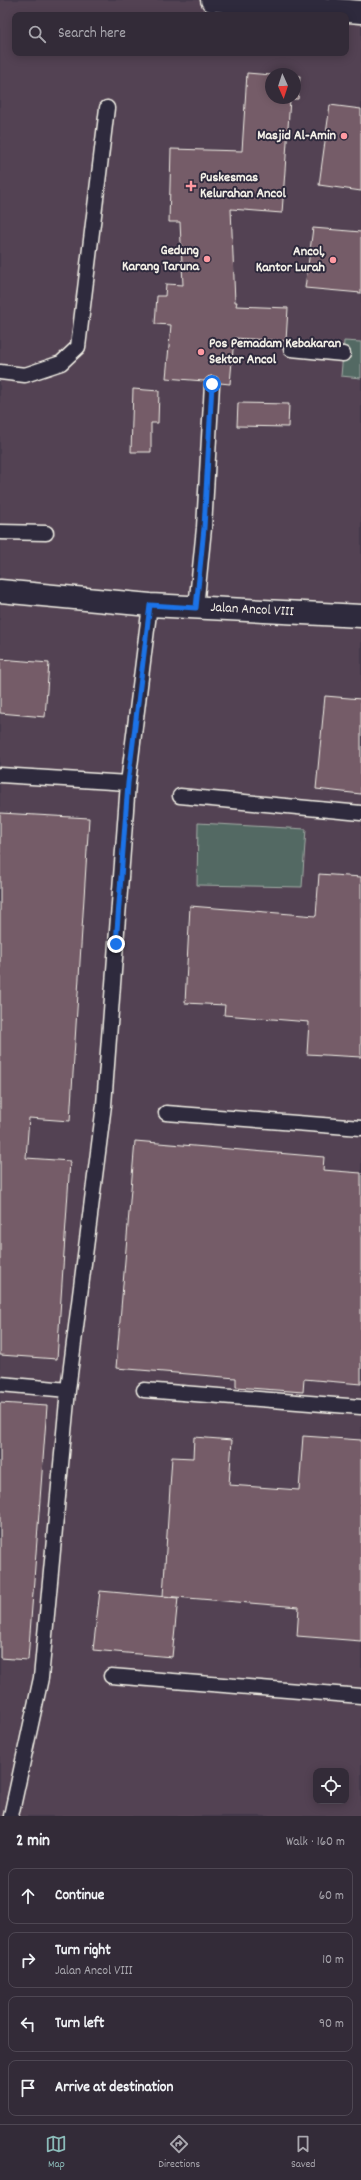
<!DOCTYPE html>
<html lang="en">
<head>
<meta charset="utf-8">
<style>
  body { margin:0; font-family:Dekko,sans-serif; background:#3b3340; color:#f1f3f6 }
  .controls { position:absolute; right:12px; bottom:12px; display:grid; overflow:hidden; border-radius:8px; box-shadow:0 2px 10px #0003 }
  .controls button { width:36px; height:36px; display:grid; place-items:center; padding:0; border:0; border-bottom:1px solid #4e4753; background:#332b38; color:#f1f3f6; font:20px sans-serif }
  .compass { position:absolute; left:265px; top:68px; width:36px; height:36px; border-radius:50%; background:#332b38; box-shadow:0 2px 10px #0003; rotate:177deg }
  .stop { position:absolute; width:12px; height:12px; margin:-9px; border:3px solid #1a73e8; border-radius:50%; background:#fff }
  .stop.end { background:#1a73e8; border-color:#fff; box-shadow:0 1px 4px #0008 }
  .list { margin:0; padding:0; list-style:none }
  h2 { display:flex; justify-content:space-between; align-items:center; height:52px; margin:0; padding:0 16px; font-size:17px }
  h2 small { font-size:13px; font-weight:400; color:#a9a7ae }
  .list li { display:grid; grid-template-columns:26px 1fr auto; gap:12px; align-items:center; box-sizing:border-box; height:56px; margin:0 8px 8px; padding:0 8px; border:1px solid #4e4753; border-radius:8px }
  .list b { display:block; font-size:15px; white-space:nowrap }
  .list p { margin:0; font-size:13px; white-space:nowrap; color:#a9a7ae }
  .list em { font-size:13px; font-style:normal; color:#a9a7ae }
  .icon { flex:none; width:22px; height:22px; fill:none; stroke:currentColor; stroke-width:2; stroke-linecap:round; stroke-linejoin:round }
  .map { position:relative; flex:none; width:361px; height:1816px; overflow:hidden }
  .search { position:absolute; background:#332b38; box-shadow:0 2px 10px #0003; left:12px; right:12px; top:12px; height:44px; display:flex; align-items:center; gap:10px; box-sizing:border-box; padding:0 14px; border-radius:8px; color:#a9a7ae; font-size:15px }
  .sheet { height:308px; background:#332b38 }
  nav { display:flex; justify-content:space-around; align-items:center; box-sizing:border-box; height:56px; border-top:1px solid #4e4753; background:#332b38; font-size:11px; color:#a9a7ae }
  nav a { display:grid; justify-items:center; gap:2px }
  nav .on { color:#8bbbb9 }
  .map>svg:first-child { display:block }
  .built { fill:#524353; fill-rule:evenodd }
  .green { fill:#536964; stroke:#a4ada6 }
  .building { fill:#745b67; stroke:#f4f1e8 }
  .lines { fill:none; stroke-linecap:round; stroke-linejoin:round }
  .lane-casing { stroke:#f4f1e8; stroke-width:17 }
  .street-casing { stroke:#f4f1e8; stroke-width:25 }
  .secondary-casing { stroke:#f4f1e8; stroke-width:25 }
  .lane { stroke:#2f2a3d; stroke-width:14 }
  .street { stroke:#2f2a3d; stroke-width:22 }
  .secondary { stroke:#2f2a3d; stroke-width:22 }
  .route { stroke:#1a73e8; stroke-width:5 }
  .poi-dot { fill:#ff9aa2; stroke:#2f2a3d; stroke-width:1.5 }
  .labels { text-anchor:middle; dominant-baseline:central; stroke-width:4; stroke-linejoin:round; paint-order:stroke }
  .poi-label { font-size:14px; font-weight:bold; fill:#f4f1e8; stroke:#2f2a3d; text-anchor:end }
  .street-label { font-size:14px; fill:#f4f1e8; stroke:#2f2a3d }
</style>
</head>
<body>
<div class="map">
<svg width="361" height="1816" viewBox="0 0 361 1816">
  <rect width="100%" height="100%" fill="#44394a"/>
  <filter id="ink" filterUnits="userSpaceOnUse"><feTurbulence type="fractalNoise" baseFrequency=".025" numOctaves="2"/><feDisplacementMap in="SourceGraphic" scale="8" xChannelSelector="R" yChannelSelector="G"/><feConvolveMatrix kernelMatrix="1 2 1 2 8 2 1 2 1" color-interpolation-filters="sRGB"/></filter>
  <g filter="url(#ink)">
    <path class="built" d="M0,0h361v1816h-361zM15,15h331v38h-331zM271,74h24v24h-24zM316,1771h30v30h-30z"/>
    <path class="green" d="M344,341l17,1v36l-20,-2z
      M198,823l108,6 -4,58 -105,-2z"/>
    <path class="building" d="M247,73l24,2v23h24v-22h5l-2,23h-8l-8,114 -51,-4 4,93h2l-1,4 52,2 -2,33 -52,-3 -4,46 -10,-1 -3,-6 -4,-1 -5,1 -4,4 -38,-3 5,-53 -16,-1 2,-28h8l1,-12 17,1 -3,-63h-11l2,-73 71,2z
      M330,105l31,4v82l-42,-6z
      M313,228l48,4v61l-56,-5z
      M133,389l26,2 -1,32h-7v29h-20z
      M238,403l51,1 -1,23 -51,-1z
      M0,659l49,4 -4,54 -45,-4z
      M325,696l36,3v95l-45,-5z
      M0,813l89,5 -19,303 -41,-3 -3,40 44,3 -13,198 -57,-4z
      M319,874l42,3v180l-54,-3 2,-32 -85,-7 1,-10 -40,-2 5,-97 126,10z
      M135,1141l189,16 -1,13 38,3v211l-57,-5 -1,13 -67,-5v-9l-120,-10z
      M0,1403l47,3 -19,254 -28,-2z
      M303,1436l58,4v201l-64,-5 2,-29 -136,-11 9,-139 21,1 1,-21 38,3 -3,45 70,5z
      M100,1591l78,7 -6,59 -79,-7z"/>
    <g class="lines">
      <defs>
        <path id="lane" d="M291,349l52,5
          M0,372l25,3 36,-12 17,-16 29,-239
          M0,532l46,1
          M196,608l8,-80 8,-144
          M0,775l128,8
          M180,796l181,17
          M166,1113l195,15
          M0,1384l68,6
          M144,1390l217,17
          M111,1676l250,20
          M11,1816l30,-138 27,-288 36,-285 24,-322 22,-178"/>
        <path id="street" d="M212,0l149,12"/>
        <path id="secondary" d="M0,591l150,14 211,11"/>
      </defs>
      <use href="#lane" class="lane-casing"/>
      <use href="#street" class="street-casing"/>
      <use href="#secondary" class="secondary-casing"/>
      <use href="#lane" class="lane"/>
      <use href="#street" class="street"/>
      <use href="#secondary" class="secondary"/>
    </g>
  </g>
  <g class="lines" filter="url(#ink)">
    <path class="route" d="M116,944l12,-161 22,-178 46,3 8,-80 8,-144"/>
  </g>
  <g class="poi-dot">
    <circle cx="344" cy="136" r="4"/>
    <path d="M189 180h4v4h4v4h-4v4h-4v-4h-4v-4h4z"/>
    <circle cx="207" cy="259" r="4"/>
    <circle cx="333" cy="260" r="4"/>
    <circle cx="201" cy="352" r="4"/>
  </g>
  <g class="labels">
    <g class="poi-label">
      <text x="336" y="136">Masjid Al-Amin</text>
      <text x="200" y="178" text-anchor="start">Puskesmas<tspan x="200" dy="16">Kelurahan Ancol</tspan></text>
      <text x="199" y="251">Gedung<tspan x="199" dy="16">Karang Taruna</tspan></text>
      <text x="325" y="252">Ancol,<tspan x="325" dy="16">Kantor Lurah</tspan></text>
      <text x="209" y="344" text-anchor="start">Pos Pemadam Kebakaran<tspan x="209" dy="16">Sektor Ancol</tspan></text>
    </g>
    <g class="street-label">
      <text transform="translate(252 610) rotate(3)">Jalan Ancol VIII</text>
    </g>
  </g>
</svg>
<div class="controls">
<button><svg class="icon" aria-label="locate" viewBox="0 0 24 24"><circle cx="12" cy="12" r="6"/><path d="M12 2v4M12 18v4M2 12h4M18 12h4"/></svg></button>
</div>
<svg class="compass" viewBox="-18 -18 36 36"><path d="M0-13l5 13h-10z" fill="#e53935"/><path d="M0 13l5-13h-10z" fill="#a9a7ae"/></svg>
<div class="stop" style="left:212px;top:384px"></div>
<div class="stop end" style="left:116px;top:944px"></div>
<div class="search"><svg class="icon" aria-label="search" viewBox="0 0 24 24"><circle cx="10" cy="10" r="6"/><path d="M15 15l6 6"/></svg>Search here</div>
</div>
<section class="sheet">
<h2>2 min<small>Walk · 160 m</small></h2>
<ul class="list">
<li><svg class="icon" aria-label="ahead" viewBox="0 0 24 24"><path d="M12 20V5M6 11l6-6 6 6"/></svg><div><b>Continue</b></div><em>60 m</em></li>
<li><svg class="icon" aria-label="right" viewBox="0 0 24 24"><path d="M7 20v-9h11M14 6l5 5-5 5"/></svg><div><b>Turn right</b><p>Jalan Ancol VIII</p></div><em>10 m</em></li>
<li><svg class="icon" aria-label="left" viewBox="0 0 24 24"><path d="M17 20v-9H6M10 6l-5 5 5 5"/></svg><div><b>Turn left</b></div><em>90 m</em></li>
<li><svg class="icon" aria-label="arrive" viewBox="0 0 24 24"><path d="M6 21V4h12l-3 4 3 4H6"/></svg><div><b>Arrive at destination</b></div></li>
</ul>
</section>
<nav>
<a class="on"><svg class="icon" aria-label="map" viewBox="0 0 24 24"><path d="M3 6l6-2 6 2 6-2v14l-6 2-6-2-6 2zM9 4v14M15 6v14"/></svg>Map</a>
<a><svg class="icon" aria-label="directions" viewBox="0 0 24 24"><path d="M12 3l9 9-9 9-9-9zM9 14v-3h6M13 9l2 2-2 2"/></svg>Directions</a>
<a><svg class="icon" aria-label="saved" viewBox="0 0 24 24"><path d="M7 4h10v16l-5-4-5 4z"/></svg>Saved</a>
</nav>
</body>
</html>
